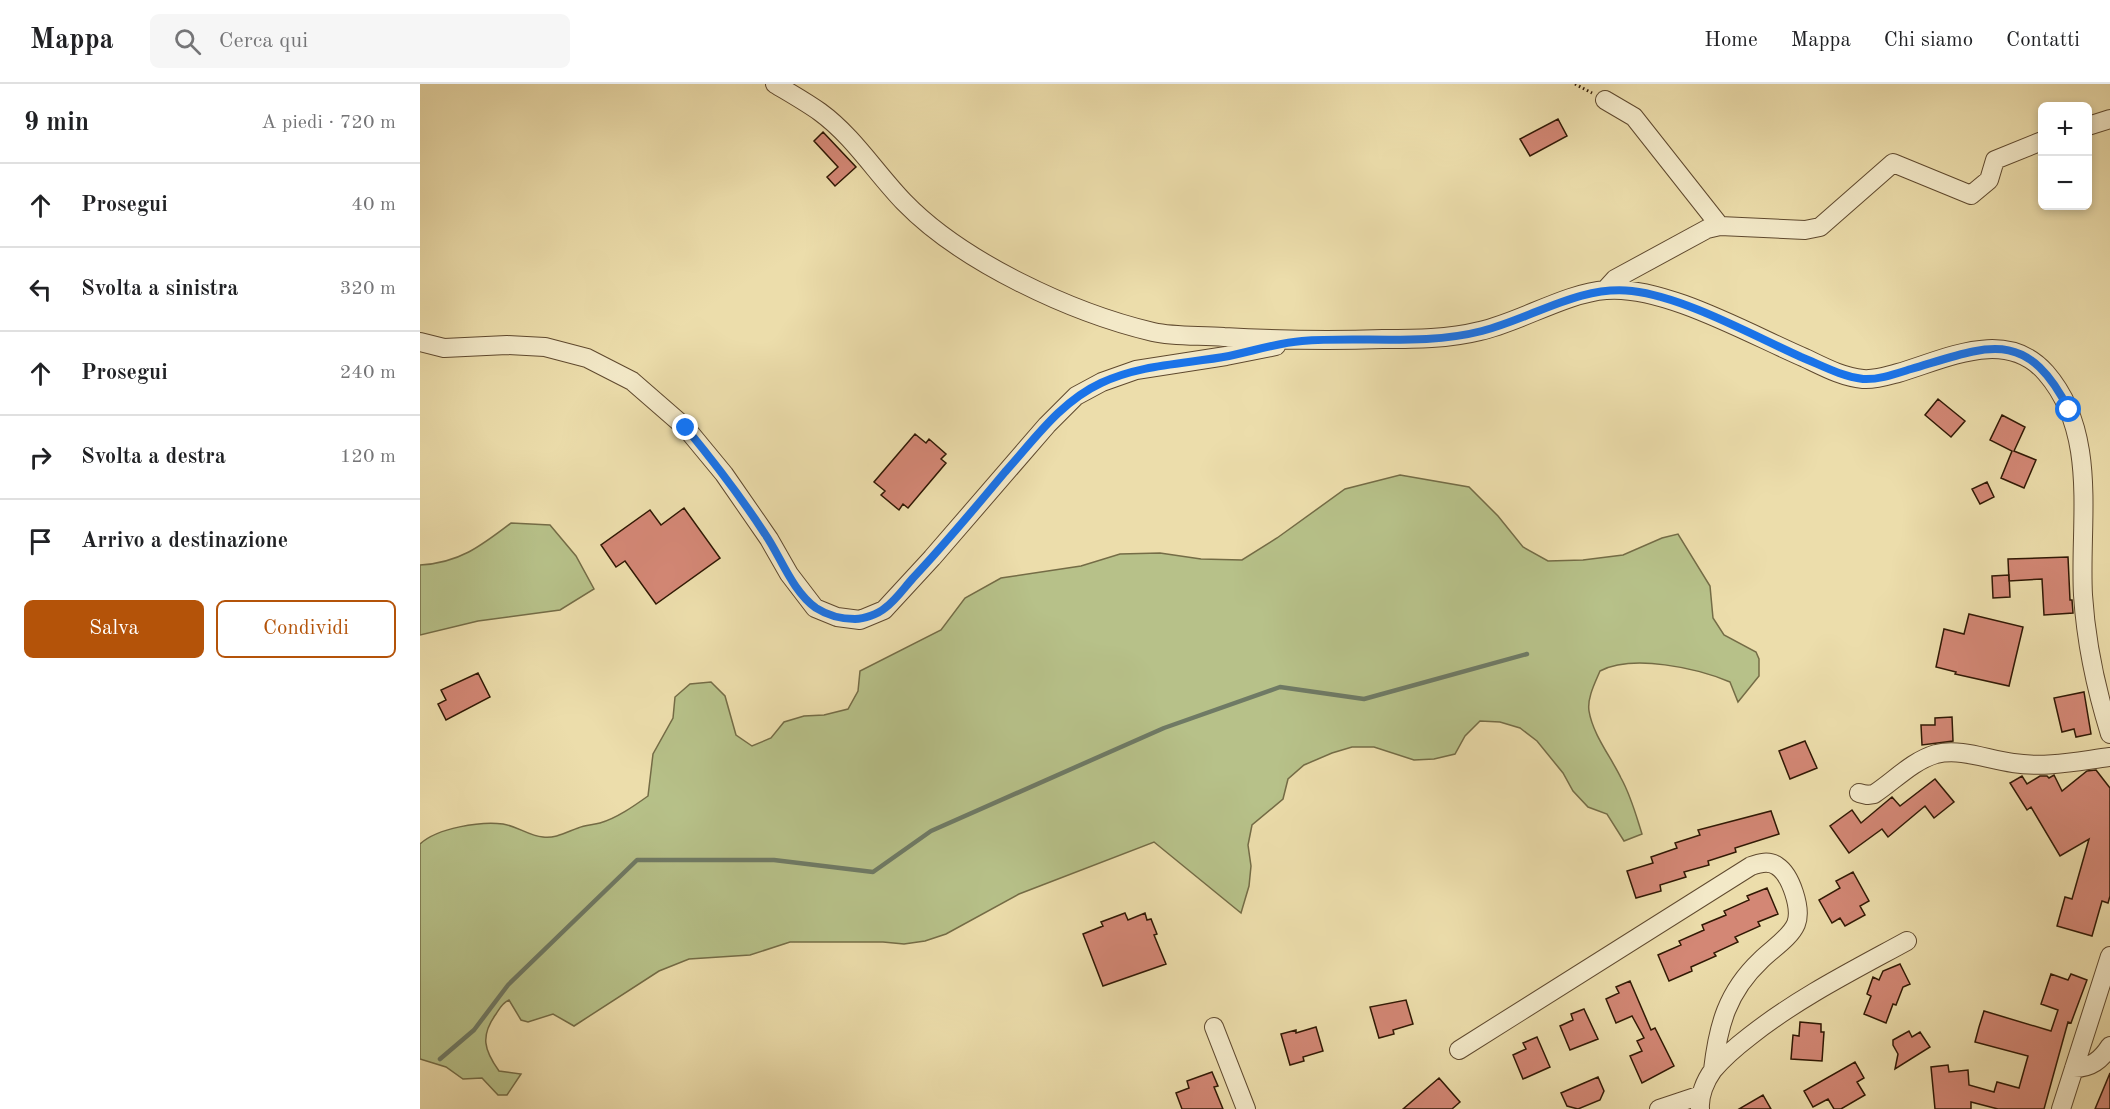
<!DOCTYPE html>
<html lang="it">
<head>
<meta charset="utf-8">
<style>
  body { margin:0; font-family:"Old Standard TT",serif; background:#f6f6f6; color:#202124 }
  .controls { position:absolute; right:18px; top:18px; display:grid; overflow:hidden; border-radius:9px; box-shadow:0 3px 9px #0003 }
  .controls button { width:54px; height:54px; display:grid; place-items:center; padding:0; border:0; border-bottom:2px solid #e0e0e0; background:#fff; color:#202124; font:30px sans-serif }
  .stop { position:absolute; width:18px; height:18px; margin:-14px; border:4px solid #1a73e8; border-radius:50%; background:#fff }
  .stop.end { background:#1a73e8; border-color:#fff; box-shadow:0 2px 6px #0008 }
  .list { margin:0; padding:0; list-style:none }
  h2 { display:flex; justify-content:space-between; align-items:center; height:78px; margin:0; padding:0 24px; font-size:26px }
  h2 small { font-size:20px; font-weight:400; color:#757577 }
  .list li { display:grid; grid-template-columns:39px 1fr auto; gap:18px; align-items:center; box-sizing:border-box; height:84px; padding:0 24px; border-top:2px solid #e0e0e0 }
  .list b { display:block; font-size:22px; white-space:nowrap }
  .list em { font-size:20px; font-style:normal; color:#757577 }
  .actions { display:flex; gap:12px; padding:18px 24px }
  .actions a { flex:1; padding:14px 0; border:2px solid #b45309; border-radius:9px; text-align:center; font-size:21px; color:#b45309 }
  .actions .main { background:#b45309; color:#fff }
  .icon { flex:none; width:33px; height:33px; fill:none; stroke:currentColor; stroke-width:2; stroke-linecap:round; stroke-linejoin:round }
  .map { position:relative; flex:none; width:1690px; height:1025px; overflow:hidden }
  header { display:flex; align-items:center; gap:36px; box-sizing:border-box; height:84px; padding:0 30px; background:#fff; border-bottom:2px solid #e0e0e0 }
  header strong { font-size:28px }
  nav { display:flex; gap:33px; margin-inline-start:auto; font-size:21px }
  .search { width:420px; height:54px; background:#f6f6f6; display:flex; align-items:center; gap:15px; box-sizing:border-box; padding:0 21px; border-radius:9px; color:#757577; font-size:22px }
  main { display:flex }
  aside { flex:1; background:#fff }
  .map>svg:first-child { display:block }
  .green { fill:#b7c189; stroke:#746c46; stroke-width:1.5 }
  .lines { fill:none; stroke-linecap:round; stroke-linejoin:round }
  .stream { stroke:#6f7a65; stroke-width:4.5 }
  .building { fill:#d38775; stroke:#301804; stroke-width:1.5 }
  .minor-casing { stroke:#5f492e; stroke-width:20 }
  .path { stroke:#301804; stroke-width:3; stroke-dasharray:1.5 3; stroke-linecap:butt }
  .minor { stroke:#f3e9c8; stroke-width:18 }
  .route { stroke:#1a73e8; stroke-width:8 }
</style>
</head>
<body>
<header>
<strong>Mappa</strong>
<div class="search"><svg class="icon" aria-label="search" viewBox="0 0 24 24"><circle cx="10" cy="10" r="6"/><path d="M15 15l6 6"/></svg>Cerca qui</div>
<nav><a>Home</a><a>Mappa</a><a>Chi siamo</a><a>Contatti</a></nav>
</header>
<main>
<aside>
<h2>9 min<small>A piedi · 720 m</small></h2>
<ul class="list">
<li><svg class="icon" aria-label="ahead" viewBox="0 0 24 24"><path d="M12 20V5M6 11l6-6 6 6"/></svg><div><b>Prosegui</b></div><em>40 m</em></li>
<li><svg class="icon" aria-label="left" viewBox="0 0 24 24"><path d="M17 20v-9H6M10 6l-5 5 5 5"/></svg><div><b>Svolta a sinistra</b></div><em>320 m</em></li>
<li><svg class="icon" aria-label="ahead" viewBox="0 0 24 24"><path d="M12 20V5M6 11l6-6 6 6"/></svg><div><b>Prosegui</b></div><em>240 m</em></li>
<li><svg class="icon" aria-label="right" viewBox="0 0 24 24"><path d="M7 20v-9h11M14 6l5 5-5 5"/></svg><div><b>Svolta a destra</b></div><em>120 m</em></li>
<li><svg class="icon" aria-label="arrive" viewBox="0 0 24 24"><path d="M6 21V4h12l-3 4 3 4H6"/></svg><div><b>Arrivo a destinazione</b></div></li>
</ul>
<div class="actions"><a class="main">Salva</a><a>Condividi</a></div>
</aside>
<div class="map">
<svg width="1690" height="1025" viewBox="0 0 1690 1025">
  <rect width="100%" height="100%" fill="#ecddab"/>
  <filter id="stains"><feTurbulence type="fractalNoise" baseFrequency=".00333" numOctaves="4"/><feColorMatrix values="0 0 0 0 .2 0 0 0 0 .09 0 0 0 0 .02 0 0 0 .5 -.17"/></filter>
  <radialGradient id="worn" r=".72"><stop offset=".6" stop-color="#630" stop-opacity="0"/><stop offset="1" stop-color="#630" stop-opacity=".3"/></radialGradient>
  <path class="green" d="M980,391l69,12 29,29 25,31 25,14 35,-1 40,-5 39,-17 16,-4 32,52 3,32 11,17 32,17 3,7v17l-21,26 -8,-20c-33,-14 -97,-28 -130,-11 -5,12 -13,27 -11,40 4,24 22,46 32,67 10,18 15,37 21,56l-18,7 -17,-27 -19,-7 -15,-16 -10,-18 -26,-32 -17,-13 -20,-6 -20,-1 -15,15 -10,18 -21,5 -20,1 -40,-13h-22l-20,6 -28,12 -16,14 -5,20 -31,26 -4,20 3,21 -2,20 -8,27 -87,-71 -135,52 -73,40 -21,7 -21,3 -21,-2h-93l-40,13 -61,4 -30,12 -85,55 -21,-12 -25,8 -7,-2 -12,-20c-7,3 -9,8 -13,14 -16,22 -12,36 3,57l22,3 -14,21h-9l-16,-17 -19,1 -17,-12 -26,-8v-215c17,-16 61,-23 83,-20 14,2 26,12 40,13 11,2 24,-5 35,-9 7,-3 15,-3 22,-5 17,-5 34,-17 48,-27l5,-42 20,-36 2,-21 15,-13 21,-2 14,14 11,39 16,11 19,-8 13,-16 20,-6 20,-1 24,-6 10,-18 2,-20 81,-41 24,-32 36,-20 80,-12 39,-12 40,-1 41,6 41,1 35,-22 68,-49z
    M91,439l39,2 26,31 18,33 -34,21 -82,11 -58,14v-70c39,-2 61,-19 91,-42z"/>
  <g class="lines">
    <path class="stream" d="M20,975l34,-29 34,-45 129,-125h137l99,12 58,-41 233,-103 116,-41 84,12 163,-45"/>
  </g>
  <path class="building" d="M1138,35l9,17 -37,20 -10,-17z
    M403,48l33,35 -21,19 -8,-9 11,-10 -24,-26z
    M1518,315l27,22 -14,16 -26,-22z
    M1582,331l23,12 -11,24 22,9 -12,28 -23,-10 11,-27 -22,-11z
    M495,350l11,9 3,-4 17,15 -5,5 5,4 -38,45 -5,-4 -4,6 -18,-15 4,-4 -11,-9z
    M1567,398l7,15 -14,7 -8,-15z
    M264,424l36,50 -64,46 -31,-43 -9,6 -15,-22 49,-35 11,15z
    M1648,473l2,43h2l1,13 -29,2 -2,-36 -33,2 -1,-22z
    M1589,491l1,22 -17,1 -1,-22z
    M1549,530l54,13 -14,59 -54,-12 1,-2 -20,-5 8,-38 20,5z
    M58,589l12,24 -44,23 -8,-16 8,-4 -5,-10z
    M1664,608l7,42 -15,3 -2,-8 -12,3 -8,-34z
    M1532,633l1,24 -31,4 -1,-20h14v-7z
    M1385,657l12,27 -27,11 -11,-28z
    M1676,686l14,18v108l-2,7 -6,-2 -10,35 -35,-10 8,-29 7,2 17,-60 -29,17 -29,-49 -4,3 -17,-27 12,-7 5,8 13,-8h7l2,2 5,-3 8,16 25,-20z
    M1515,695l19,23 -20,16 -9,-12 -37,31 -6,-8 -33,24 -19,-27 22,-16 9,13 31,-26 8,9z
    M1351,727l8,23 -44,14 1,4 -28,9 1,4 -25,7 2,5 -26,8 1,6 -25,7 -9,-27 26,-8 -2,-6 26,-9 -2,-5 25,-8 -2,-5z
    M1433,788l16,29 -9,5 5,9 -20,11 -5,-8 -8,5 -13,-23 21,-12 -4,-7z
    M1347,804l11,26 -20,8 2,4 -25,11 3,5 -24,11 2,3 -25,11 1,4 -23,10 -11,-26 23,-10 -2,-4 25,-11 -2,-5 24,-10 -2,-4 25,-11 -2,-4z
    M705,829l3,7 17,-7 2,7 4,-1 6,15 -3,1 12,29 -63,22 -20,-52 20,-8 -2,-4z
    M1480,880l10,20 -7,3 -7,18 -3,-1 -7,19 -22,-9 7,-18 -4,-2 6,-17 6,3 4,-9z
    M1631,890l17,6 3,-6 16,6 -16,43 -3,-1 -24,87h-46l-27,-7v7h-36l-4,-42 17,-2 1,7 19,-2 1,15 25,7 3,-10 22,6 9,-32 -53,-14 4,-15 5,-16 67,20 7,-21 -17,-6z
    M1210,897l21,49 4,-2 19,38 -32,17 -12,-27 12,-5 -5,-10 7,-3 -12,-22 -16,7 -10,-24 13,-6 -3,-6z
    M986,916l7,24 -20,6 1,4 -15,4 -9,-31z
    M1164,925l14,30 -28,11 -10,-24 13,-6 -2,-6z
    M1380,938l21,2v8h3l-2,29 -31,-2 2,-24 6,1z
    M896,943l7,24 -20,6 1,4 -14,4 -9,-31 15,-4v3z
    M1489,947l3,6 8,-5 10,15 -35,22 3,-15 -5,-9v-5z
    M1117,953l13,30 -27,12 -10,-24 13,-6 -3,-6z
    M1435,978l9,16 -7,4 8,13 -24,14h-7l-6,-10 -15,8 -9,-16z
    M792,988l6,14 -4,1 9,22h-41l-6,-16 13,-5 -2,-7z
    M1690,989v36h-15z
    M1178,993l6,14 -4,9 -22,9 -11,-3 -6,-13z
    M1019,994l21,24 -8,7h-49z
    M1343,1011l8,14h-32z"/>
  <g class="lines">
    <defs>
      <path id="minor" d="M355,0c15,9 31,18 45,28 33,24 56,61 84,90 58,60 168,111 249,130 22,5 48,3 71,5 54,3 104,4 159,2 32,0 65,0 97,-8 40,-9 86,-38 126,-41 58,-5 145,45 199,68 19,9 37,19 58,21 12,1 24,-3 35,-6 48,-14 108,-46 148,0 53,61 33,149 37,222 3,47 13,94 27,139
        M1185,16l29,17 86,109
        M1668,42l22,-7
        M1185,206l10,-11 92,-50 13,-3 85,4 15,-3 73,-64 78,32 18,-15 6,-20 47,-19
        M0,258l24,6 63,-3 38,2 42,11 45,23 54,47 38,46 45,65 20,35 26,34 22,9 23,3 24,-10 48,-52 115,-133 29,-29 26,-14 34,-12 90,-14 50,-10
        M1439,709l8,2 7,-1c20,-13 38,-33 62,-40 26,-6 52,6 77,9 32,5 65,-2 97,-6
        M794,943l32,82
        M1039,966l292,-184c8,-3 18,-6 26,0 14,9 25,43 19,58 -6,14 -24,25 -35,36 -34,32 -43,66 -48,110
        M1654,984c17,0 27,-8 36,-22
        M1239,1025l42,-14
        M1280,1025c-1,-13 5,-28 13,-39 10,-12 24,-24 37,-34 48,-38 104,-66 157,-95
        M1641,1025l49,-153"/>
    </defs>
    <use href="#minor" class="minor-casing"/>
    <path class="path" d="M1155,0l17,9"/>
    <use href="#minor" class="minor"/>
  </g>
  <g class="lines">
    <path class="route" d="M266,344c28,34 55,69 79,106 16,23 27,57 51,74 11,7 26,11 39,11 9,0 23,-5 30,-11 11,-8 19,-20 28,-30 32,-34 62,-70 92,-106 29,-32 55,-70 96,-89 40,-19 85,-19 128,-27 24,-5 48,-13 73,-15 59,-5 122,5 180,-10 51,-13 97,-46 150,-40 52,6 120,44 169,66 20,8 39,19 62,22 15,1 32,-5 48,-10 75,-22 115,-44 158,41"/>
  </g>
  <rect width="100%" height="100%" filter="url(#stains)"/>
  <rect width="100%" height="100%" fill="url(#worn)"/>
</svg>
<div class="controls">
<button>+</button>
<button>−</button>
</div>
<div class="stop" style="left:1649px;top:326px"></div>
<div class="stop end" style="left:266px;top:344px"></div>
</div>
</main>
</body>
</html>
